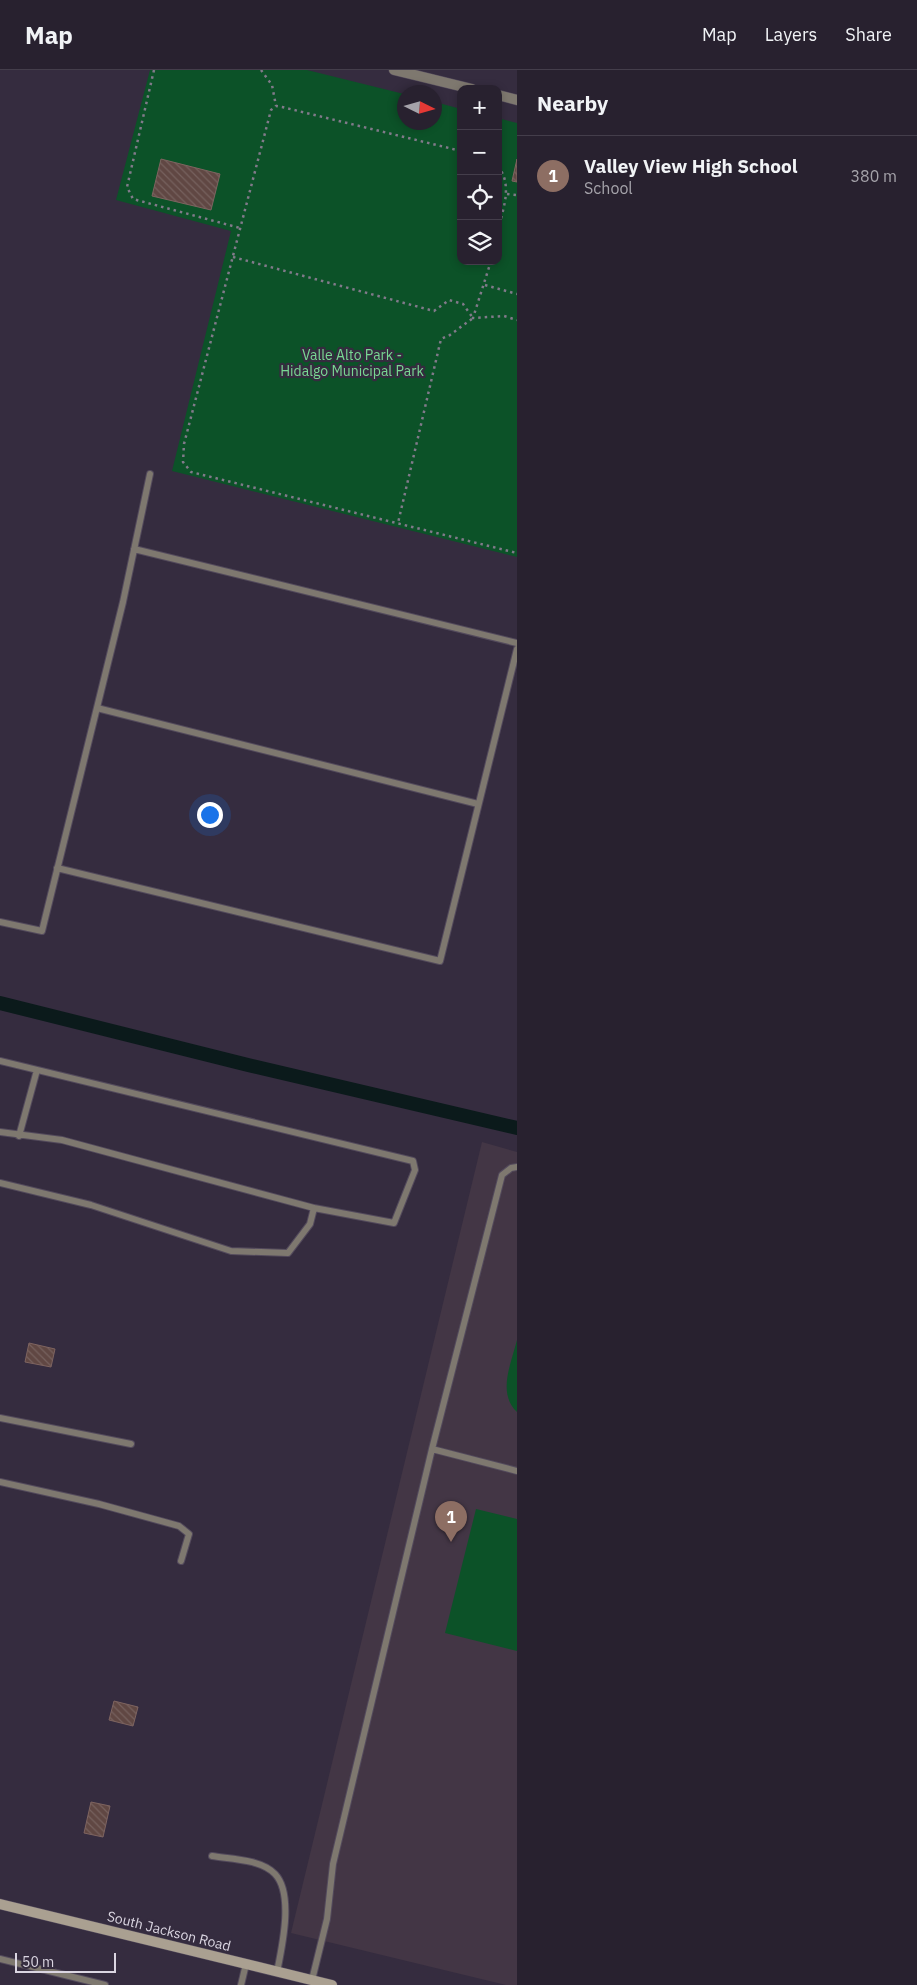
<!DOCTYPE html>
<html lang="en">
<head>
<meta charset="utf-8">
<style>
  body { margin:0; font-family:"IBM Plex Sans",sans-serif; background:#302937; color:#f1f3f6 }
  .controls { position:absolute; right:15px; top:15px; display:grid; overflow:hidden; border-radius:10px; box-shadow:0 2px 8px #0003 }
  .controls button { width:45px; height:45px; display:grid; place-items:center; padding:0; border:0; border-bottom:1px solid #443e4b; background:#28212f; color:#f1f3f6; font:25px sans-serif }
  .compass { position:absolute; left:397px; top:15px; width:45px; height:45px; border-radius:50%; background:#28212f; box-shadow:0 2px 8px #0003; rotate:95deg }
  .scale { position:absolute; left:15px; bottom:12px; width:101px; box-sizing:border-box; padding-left:5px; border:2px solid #dad5e1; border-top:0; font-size:14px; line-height:18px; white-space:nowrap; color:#dad5e1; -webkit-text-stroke:4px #352c3f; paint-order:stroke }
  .you { position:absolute; left:209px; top:744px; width:18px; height:18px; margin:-12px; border:4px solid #fff; border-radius:50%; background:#1a73e8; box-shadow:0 0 0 8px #1a73e833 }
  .badge { display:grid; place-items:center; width:32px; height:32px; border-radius:50%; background:#c2a7f2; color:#fff; font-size:16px; font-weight:700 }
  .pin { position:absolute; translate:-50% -41px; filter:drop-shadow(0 1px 2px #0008) }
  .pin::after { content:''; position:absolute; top:26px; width:18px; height:15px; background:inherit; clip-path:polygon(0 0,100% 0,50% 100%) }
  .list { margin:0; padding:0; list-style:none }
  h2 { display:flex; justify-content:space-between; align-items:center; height:65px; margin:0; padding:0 20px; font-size:21px }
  h2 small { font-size:16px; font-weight:400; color:#a5a3aa }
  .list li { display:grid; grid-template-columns:32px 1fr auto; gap:15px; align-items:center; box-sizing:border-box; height:80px; padding:0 20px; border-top:1px solid #443e4b }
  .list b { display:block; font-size:19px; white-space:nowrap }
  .list p { margin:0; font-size:16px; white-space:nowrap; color:#a5a3aa }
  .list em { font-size:16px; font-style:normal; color:#a5a3aa }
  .icon { flex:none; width:28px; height:28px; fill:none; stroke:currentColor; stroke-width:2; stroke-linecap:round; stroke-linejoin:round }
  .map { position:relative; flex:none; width:517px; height:1915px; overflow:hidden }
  header { display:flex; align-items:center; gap:30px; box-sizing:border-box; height:70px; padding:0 25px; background:#28212f; border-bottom:1px solid #443e4b }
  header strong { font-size:24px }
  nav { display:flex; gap:28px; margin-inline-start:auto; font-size:18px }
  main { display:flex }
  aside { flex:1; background:#28212f }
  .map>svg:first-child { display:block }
  .education { fill:#433645 }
  .green { fill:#0c5228 }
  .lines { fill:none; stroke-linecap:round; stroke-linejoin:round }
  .canal { stroke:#0b1a1b; stroke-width:14 }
  .building { fill:url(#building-back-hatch); stroke:#7e6460 }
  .service-casing { stroke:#534a5c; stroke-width:8 }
  .tertiary-casing { stroke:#534a5c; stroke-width:11 }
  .secondary-casing { stroke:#534a5c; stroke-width:11 }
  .path { stroke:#817a8a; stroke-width:2.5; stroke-dasharray:2.5 4; stroke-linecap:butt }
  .service { stroke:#7e786f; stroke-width:6 }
  .tertiary { stroke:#7e786f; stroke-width:10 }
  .secondary { stroke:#aaa091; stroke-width:10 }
  .labels { text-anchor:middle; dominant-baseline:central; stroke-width:4.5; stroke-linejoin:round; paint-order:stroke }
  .park-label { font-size:14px; fill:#79d793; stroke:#352c3f }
  .street-label { font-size:14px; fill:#dad5e1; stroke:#352c3f }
</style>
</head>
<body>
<header>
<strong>Map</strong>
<nav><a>Map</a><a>Layers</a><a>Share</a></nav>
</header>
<main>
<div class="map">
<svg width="517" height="1915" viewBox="0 0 517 1915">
  <defs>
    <pattern id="building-back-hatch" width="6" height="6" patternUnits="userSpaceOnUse" patternTransform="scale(1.25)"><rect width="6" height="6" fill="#604743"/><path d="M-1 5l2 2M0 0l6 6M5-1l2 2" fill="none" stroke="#76615e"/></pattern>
  </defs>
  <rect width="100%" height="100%" fill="#352c3f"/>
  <path class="education" d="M482,1072l35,10v833h-11l-215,-52z"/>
  <path class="green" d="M150,0h157l97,24v28h30l1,-20 26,7v152h37v-143l19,5v434l-345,-86 59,-240 -115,-31z
    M517,1270v72c-20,-19 -6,-48 0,-72z
    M476,1439l41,10v132l-72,-18z"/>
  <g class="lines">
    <path class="canal" d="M0,933l248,62 269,63"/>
  </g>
  <path class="building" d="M161,89l59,15 -9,36 -59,-14z
    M517,89v23l-5,-1z
    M29,1273l26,6 -4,18 -26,-5z
    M114,1631l24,6 -5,19 -24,-6z
    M91,1732l19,4 -7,31 -19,-4z"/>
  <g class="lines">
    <defs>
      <path id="service" d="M134,479l383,94
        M97,638l381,96
        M57,798l383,93 77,-312
        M0,852l42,9 81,-329 27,-128
        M0,991l413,100 2,9 -21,53 -80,-15 -4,16 -22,29 -57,-2 -140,-46 -91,-22
        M0,1062l62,8 252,68
        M19,1066l18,-66
        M0,1348l131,26
        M432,1379l85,22
        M0,1412l99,22 80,22 10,8 -8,27
        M212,1786c18,3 49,3 63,18 19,20 7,73 2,98
        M0,1889l105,26
        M312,1910l15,-61 6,-55 99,-415 70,-274 9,-7 6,-1
        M241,1915l5,-21"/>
      <path id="tertiary" d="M394,0l78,19
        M498,25l19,5"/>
      <path id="secondary" d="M0,1834l332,81"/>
    </defs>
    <use href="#service" class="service-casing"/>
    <use href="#tertiary" class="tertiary-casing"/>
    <use href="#secondary" class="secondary-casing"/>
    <path class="path" d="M154,0l-27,117 6,12 107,29
      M261,0l11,15 4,21
      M461,81l-179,-44 -6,-1 -5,4 -87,334 -1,18 8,10 326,81
      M498,96c15,19 5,43 0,64
      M507,124l10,1
      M233,187l201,54 15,-11 14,4 10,14 -23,17 -9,4 -43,184
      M491,191l-18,57 31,-2 13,4
      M485,215l32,9"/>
    <use href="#service" class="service"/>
    <use href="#tertiary" class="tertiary"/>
    <use href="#secondary" class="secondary"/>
  </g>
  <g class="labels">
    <g class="park-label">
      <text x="352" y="285">Valle Alto Park -<tspan x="352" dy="16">Hidalgo Municipal Park</tspan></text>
    </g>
    <g class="street-label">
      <text transform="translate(169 1861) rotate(14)">South Jackson Road</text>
    </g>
  </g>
</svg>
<div class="controls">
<button>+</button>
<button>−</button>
<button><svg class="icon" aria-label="locate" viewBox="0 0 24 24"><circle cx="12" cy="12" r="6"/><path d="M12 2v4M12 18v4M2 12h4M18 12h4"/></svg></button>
<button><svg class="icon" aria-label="layers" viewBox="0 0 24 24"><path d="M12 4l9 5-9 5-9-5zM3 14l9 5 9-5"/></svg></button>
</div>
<svg class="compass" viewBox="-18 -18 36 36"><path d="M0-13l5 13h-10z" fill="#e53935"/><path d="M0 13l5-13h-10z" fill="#a5a3aa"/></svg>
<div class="scale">50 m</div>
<div class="you"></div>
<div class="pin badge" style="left:451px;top:1472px;background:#8d6e63">1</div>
</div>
<aside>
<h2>Nearby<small></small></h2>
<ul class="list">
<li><span class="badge" style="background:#8d6e63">1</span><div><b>Valley View High School</b><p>School</p></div><em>380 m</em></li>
</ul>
</aside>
</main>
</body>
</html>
